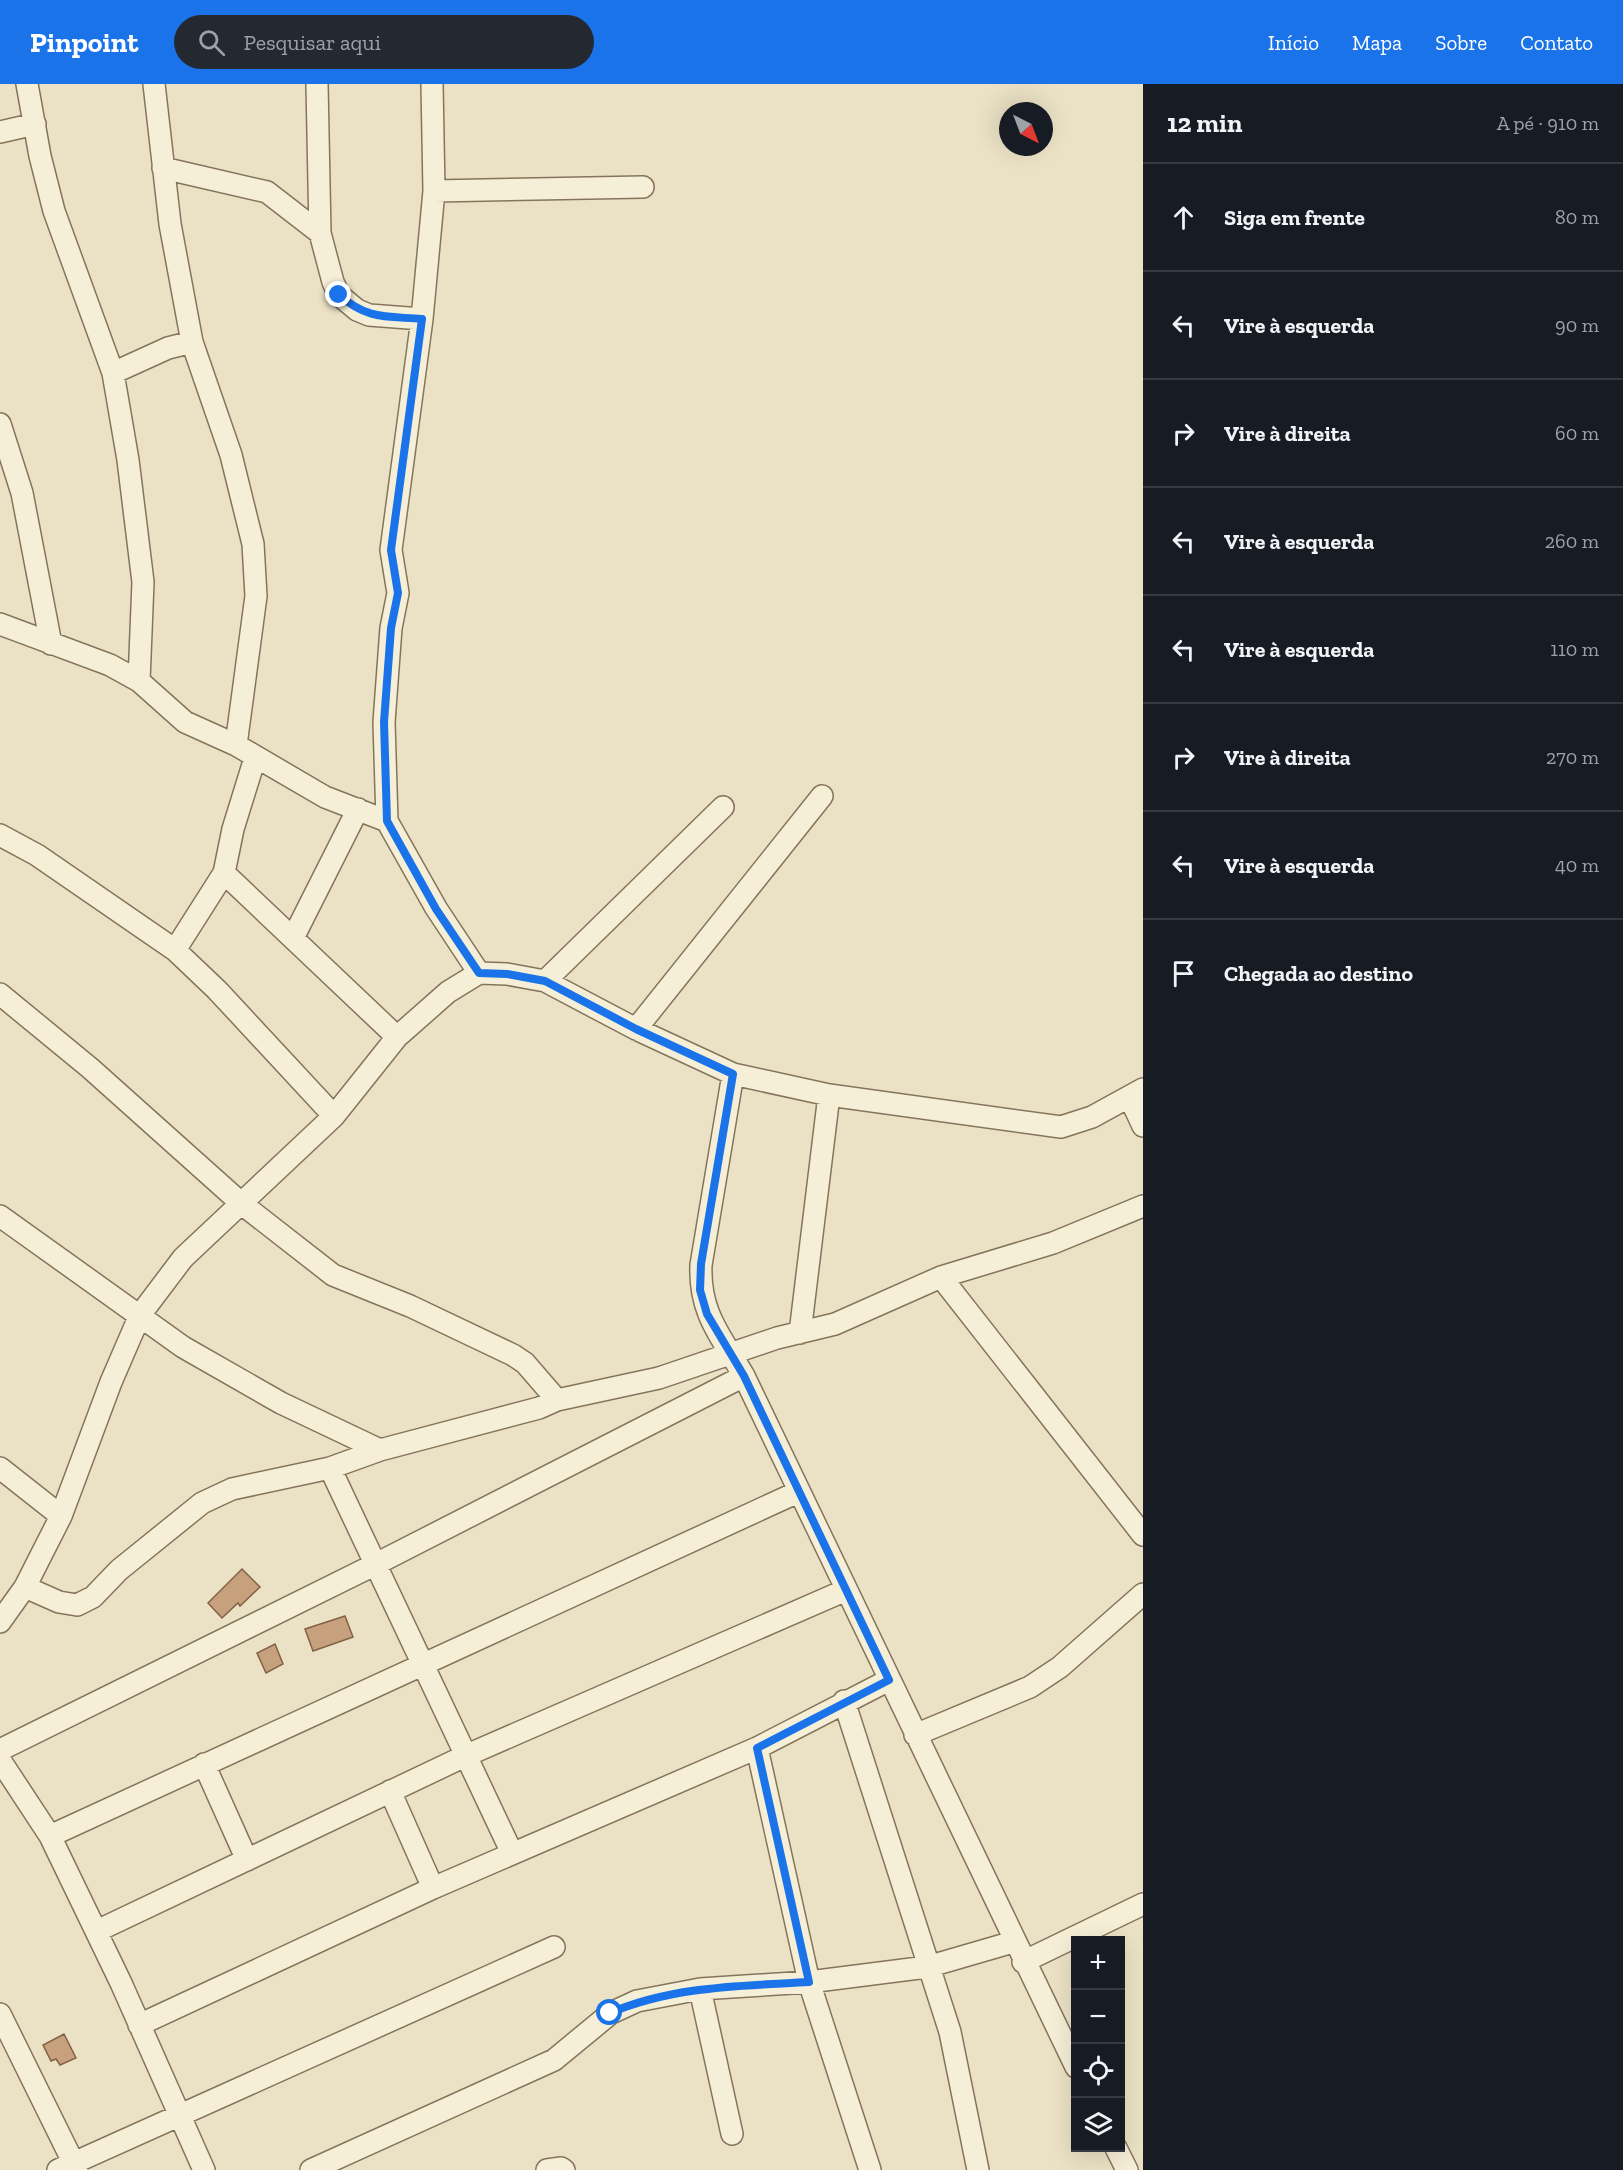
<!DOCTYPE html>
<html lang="pt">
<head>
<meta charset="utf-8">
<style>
  body { margin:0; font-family:"Zilla Slab",serif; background:#242831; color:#f1f3f6 }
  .controls { position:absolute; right:18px; bottom:18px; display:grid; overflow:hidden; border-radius:0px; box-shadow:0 6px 24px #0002 }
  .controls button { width:54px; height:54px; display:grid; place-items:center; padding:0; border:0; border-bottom:2px solid #363941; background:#171b24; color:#f1f3f6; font:30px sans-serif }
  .compass { position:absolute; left:999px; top:18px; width:54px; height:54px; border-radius:50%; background:#171b24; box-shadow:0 6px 24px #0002; rotate:138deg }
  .stop { position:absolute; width:18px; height:18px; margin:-14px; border:4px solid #1a73e8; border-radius:50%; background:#fff }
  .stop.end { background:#1a73e8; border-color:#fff; box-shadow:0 2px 6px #0008 }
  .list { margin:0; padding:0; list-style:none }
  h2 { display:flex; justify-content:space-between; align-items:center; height:78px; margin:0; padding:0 24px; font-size:26px }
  h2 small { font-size:20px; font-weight:400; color:#9ea1a6 }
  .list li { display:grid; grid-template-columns:39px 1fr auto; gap:18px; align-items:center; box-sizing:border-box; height:108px; padding:0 24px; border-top:2px solid #363941 }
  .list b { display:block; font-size:22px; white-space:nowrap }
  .list em { font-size:20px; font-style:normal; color:#9ea1a6 }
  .icon { flex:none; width:33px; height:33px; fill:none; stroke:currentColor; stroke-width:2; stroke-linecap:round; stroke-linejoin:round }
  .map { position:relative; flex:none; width:1143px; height:2086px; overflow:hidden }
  header { display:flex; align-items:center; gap:36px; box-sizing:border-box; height:84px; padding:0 30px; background:#1a73e8; color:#fff }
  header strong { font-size:28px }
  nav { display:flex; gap:33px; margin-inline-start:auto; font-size:21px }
  .search { width:420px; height:54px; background:#242831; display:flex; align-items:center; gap:15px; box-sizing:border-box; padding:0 21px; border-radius:33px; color:#9ea1a6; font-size:22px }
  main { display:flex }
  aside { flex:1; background:#171b24 }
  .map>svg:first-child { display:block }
  .building { fill:#c7a17d; stroke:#826144; stroke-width:1.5 }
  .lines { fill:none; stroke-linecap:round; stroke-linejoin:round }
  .minor-casing { stroke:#85745c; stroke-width:24 }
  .minor { stroke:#f6efd7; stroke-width:21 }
  .route { stroke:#1a73e8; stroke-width:8 }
</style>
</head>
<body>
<header>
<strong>Pinpoint</strong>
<div class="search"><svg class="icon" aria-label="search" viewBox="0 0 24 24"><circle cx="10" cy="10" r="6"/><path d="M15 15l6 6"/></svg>Pesquisar aqui</div>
<nav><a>Início</a><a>Mapa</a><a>Sobre</a><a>Contato</a></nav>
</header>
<main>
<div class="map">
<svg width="1143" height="2086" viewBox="0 0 1143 2086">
  <rect width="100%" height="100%" fill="#ebe2c5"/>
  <path class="building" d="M242,1485l18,18 -20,19 -2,-3 -16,15 -14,-15z
    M345,1532l8,21 -40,14 -8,-22z
    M275,1560l8,20 -17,9 -9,-20z
    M64,1950l12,24 -16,7 -4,-6 -5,2 -8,-16z"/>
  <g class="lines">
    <defs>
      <path id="minor" d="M27,0l13,72 14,55 59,162 15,87 15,122 -4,99
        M154,0l16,140 22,118 39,113 22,89 3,52 -20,149
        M317,0l3,149
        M432,0l2,107 -12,128 -31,231 7,43 -7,35 -7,94 3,99 49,87 43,65
        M0,48l35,-8
        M163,84l104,24 53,41 13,49 6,13 18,15 12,5 53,4
        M434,107l209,-4
        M113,289l55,-25 24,-6
        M0,340l22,69 29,151
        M0,540l110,41 29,16 46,41 51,23 89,52 62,24
        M0,751l37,20 138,95 42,40 117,126
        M224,789l173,164
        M293,854l65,-129
        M175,866l49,-77 9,-44 22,-71
        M545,897l178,-174
        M0,910l90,74 152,136 91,71 77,31 103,49 12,8 32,37
        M636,945l186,-233
        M733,990l-32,191c-2,48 20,71 43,111l332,691
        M1130,1014l13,28
        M0,1132l183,131 98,56 99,47
        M941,1193l202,258
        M800,1249l29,-238
        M0,1384l61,48
        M330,1384l182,385
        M25,1503l34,15 18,3 16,-8 26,-27 83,-67 30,-14 98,-21 50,-18 159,-42 18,-8 102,-22 118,-40 58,-14 106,-47 112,-34 90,-37
        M0,1538l25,-35 36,-71 50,-134 29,-67 43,-57 151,-142 63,-79 51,-45 31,-19 28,1 38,7 91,48 97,45 96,21 232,32 31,-10 51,-28
        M844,1617l106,331 28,138
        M915,1651l115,-48 30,-20 83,-73
        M757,1664l52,234 61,188
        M0,1666l376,-186 368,-188
        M0,1676l50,76 71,147 83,187
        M204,1680l43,96
        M390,1707l43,97
        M50,1752l748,-344
        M97,1847l368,-175 381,-166
        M1023,1878l120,-58
        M700,1905l32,145
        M0,1930l77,156
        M139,1941l294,-137 324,-140 132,-68
        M1116,2064l11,22
        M58,2086l496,-223
        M311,2086l243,-110 57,-47 26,-12 63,-12 109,-7 118,-15 86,-25
        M547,2086l14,-2 3,2"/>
    </defs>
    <use href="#minor" class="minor-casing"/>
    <use href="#minor" class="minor"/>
  </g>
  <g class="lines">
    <path class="route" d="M339,211c29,25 47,21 83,24l-31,231 7,43 -7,35 -7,94 3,99 49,88 43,64 28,1 38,7 91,48 97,45 -32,190 -1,26 7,24 37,62 145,304 -132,68 52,234c-68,4 -136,4 -199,31"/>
  </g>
</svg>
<div class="controls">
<button>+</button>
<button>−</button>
<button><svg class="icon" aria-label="locate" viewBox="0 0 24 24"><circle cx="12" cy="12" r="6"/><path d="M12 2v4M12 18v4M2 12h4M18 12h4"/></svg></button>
<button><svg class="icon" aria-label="layers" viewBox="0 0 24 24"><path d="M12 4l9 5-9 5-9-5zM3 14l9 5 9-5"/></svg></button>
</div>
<svg class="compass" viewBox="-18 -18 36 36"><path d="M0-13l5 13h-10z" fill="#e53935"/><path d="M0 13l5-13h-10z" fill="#9ea1a6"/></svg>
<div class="stop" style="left:610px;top:1929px"></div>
<div class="stop end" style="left:339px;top:211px"></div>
</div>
<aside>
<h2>12 min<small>A pé · 910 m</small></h2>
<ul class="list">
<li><svg class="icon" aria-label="ahead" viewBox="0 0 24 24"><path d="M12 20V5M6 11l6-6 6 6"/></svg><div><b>Siga em frente</b></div><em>80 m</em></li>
<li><svg class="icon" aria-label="left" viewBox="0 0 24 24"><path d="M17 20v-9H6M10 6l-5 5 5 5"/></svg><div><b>Vire à esquerda</b></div><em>90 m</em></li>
<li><svg class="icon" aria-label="right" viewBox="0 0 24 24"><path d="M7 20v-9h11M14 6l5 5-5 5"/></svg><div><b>Vire à direita</b></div><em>60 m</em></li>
<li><svg class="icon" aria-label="left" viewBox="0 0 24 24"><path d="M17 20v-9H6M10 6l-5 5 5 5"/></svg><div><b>Vire à esquerda</b></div><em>260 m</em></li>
<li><svg class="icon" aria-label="left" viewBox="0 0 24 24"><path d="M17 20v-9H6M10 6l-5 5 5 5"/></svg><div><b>Vire à esquerda</b></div><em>110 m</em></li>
<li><svg class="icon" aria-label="right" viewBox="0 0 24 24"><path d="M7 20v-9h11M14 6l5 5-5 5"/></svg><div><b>Vire à direita</b></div><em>270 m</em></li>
<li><svg class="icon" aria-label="left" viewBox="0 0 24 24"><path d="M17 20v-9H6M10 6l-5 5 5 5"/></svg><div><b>Vire à esquerda</b></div><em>40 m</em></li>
<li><svg class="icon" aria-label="arrive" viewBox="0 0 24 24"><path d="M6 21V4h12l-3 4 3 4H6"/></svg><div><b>Chegada ao destino</b></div></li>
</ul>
</aside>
</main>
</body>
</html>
